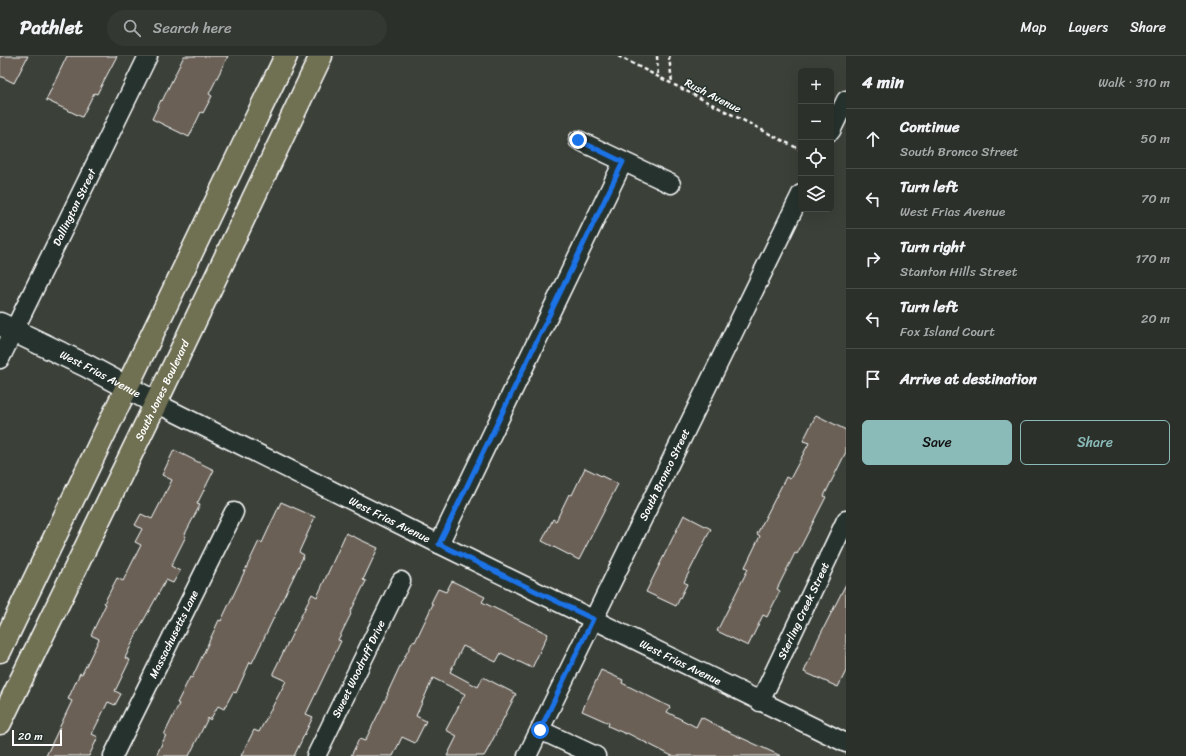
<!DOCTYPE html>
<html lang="en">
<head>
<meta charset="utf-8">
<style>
  body { margin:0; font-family:Sriracha,sans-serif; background:#343833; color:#f1f3f6 }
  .controls { position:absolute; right:12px; top:12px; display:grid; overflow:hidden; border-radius:6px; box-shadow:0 4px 16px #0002 }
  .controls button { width:36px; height:36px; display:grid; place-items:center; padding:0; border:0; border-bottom:1px solid #484b47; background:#2c302b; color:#f1f3f6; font:20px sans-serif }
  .scale { position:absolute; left:12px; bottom:10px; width:50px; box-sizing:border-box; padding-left:4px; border:2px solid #fff; border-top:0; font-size:11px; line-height:14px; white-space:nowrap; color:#fff; -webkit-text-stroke:3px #26332d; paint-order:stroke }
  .stop { position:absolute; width:12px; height:12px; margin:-9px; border:3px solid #1a73e8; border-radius:50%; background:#fff }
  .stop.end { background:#1a73e8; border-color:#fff; box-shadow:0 1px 4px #0008 }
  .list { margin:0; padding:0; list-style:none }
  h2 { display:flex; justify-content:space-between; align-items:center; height:52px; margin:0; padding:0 16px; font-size:17px }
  h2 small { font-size:13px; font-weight:400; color:#a6a9a9 }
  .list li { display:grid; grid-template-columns:26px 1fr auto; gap:12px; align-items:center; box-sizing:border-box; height:60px; padding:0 16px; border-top:1px solid #484b47 }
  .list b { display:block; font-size:15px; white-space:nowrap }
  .list p { margin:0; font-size:13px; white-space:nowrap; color:#a6a9a9 }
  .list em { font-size:13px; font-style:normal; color:#a6a9a9 }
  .actions { display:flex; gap:8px; padding:12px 16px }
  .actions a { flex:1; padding:9px 0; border:1px solid #8bbbb9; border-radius:6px; text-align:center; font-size:14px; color:#8bbbb9 }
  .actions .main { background:#8bbbb9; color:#111 }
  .icon { flex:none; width:22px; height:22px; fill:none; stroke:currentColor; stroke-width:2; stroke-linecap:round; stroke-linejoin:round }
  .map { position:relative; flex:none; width:846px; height:700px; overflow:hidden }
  header { display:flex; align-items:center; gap:24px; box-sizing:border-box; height:56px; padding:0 20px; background:#2c302b; border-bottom:1px solid #484b47 }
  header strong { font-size:19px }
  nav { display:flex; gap:22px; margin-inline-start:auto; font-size:14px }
  .search { width:280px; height:36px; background:#343833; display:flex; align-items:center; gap:10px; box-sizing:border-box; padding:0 14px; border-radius:22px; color:#a6a9a9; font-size:15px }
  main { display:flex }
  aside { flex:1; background:#2c302b }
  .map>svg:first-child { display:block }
  .building { fill:#6b6056; stroke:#fff }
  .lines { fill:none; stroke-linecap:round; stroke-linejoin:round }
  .street-casing { stroke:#fff; stroke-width:21 }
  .secondary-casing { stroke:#fff; stroke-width:25 }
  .primary-casing { stroke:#fff; stroke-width:25 }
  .path { stroke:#fff; stroke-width:2.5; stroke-dasharray:4 3; stroke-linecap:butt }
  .street { stroke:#26332d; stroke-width:18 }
  .secondary { stroke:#26332d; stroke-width:22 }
  .primary { stroke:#706f52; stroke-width:22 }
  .route { stroke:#1a73e8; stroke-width:5 }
  .labels { text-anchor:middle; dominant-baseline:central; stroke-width:3; stroke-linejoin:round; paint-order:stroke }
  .street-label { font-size:11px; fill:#fff; stroke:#26332d }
</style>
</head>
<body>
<header>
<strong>Pathlet</strong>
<div class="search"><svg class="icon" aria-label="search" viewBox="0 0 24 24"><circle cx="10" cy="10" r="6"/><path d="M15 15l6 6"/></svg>Search here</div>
<nav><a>Map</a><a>Layers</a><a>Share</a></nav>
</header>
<main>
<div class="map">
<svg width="846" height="700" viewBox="0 0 846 700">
  <rect width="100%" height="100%" fill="#3b4039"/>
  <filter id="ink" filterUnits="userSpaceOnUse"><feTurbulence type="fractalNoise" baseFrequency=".025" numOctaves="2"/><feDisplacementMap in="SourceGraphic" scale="8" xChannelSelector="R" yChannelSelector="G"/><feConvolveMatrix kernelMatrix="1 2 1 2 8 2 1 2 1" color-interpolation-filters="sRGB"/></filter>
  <g filter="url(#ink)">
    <path class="building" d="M0,0h28l-14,27 -14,-7z
      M67,0h50l-20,38 -3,-1 -12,24 -36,-17z
      M184,0h44l-19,38 3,2 -9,17 -2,-1 -12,25 -37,-18 9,-19 1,1z
      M816,359l30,15v22l-22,44 2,1 -29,57 -2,-1 -18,36 3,2 -13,26 -4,-2 -15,31 -31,-15 31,-62 -3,-2 15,-31 -3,-2 29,-57 4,2 19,-36 -6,-2z
      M174,394l40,20 -17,34 3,1 -16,31h2l-15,30 9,5 -7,12 -7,-3 -26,47 -15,31 5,2 -15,31 6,3 -6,11 -7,-3 -16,32 6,3 -9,19h-43l26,-55 -4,-2 12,-26 2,1 17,-35 -8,-4 15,-31 -2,-1 13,-25 6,3 18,-36 -6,-3 7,-13 -7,-4 6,-11 11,5 20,-39 -10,-5z
      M585,412l33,16 -39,76 -37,-19 11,-22 3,2 13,-27 3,1z
      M281,446l34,15 -16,35 5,3 -52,108 -2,-1 -14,31 -3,-1 -9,17 -6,-3 -8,14 -2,-2 -19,38h-33l10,-21h-2l15,-31 -2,-1 13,-26 2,1 27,-58 2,1 38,-80 3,2z
      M684,459l27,14 -27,53 3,2 -11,22 -30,-14z
      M346,477l32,15 -15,32 3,1 -16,32 1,1 -13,26 3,1 -35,73 7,3 -19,39h-53l13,-26 5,2 27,-51 -13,-6v-2l39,-79 5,3z
      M452,525l33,16 -3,5 66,32 -16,34 -31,-15 -5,9 -33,-16 -13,26 28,15 5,-10 33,17 -29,57 -3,5h-37l10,-20 -11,-6 19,-36 -32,-16 -17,38 10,5 -11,22 -13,-6 -9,19h-42l8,-17 6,2 23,-47h-1l12,-26 14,-27 2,1 18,-38 -2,-1 7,-14 8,3z
      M846,528v87l-8,16 -34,-15 14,-33z
      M601,614l22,10 -1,3 48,24 -3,5 29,15 5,-10 21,11v1l59,27h-109l-45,-23 -1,1 -18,-8 1,-3 -27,-12z"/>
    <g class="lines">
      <defs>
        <g id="street">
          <path d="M831,75l15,-31"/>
          <path d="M578,84l93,44"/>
          <path id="s1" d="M0,303l148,-303"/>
          <path id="s2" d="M156,347l283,141 407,199"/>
          <path d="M439,488l184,-382"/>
          <path id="s3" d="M760,646l86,-182"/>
          <path d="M540,674l56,26"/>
          <path id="s4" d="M113,700l121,-244"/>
          <path id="s5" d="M316,700l85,-175"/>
          <path id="s6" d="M527,700l274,-562"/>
        </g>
        <g id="secondary">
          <path id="s7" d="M0,268l87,42 69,37"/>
        </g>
        <g id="primary">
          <path d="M0,595l286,-595"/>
          <path id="s8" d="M0,667l156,-320 165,-347"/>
        </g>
      </defs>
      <use href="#street" class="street-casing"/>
      <use href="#secondary" class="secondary-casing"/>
      <use href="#primary" class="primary-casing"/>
      <path class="path" d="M618,0l183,94
        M657,0l1,20
        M669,0l3,27"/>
      <use href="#street" class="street"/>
      <use href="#secondary" class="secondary"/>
      <use href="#primary" class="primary"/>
    </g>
  </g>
  <g class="lines" filter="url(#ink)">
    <path class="route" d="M540,674l53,-111 -154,-75 184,-382 -45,-22"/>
  </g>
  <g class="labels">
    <g class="street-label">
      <text transform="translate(713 40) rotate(27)">Rush Avenue</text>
      <text stroke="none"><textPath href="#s1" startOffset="169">Dallington Street</textPath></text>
      <text stroke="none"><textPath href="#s7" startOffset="112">West Frias Avenue</textPath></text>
      <text stroke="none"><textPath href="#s8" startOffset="370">South Jones Boulevard</textPath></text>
      <text stroke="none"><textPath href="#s6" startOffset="313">South Bronco Street</textPath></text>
      <text stroke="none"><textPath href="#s2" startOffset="261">West Frias Avenue</textPath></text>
      <text stroke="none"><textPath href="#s3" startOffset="101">Sterling Creek Street</textPath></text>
      <text stroke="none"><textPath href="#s4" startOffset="136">Massachusetts Lane</textPath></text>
      <text stroke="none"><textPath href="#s2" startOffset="585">West Frias Avenue</textPath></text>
      <text stroke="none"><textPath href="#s5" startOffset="97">Sweet Woodruff Drive</textPath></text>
    </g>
  </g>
</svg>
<div class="controls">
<button>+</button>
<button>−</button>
<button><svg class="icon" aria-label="locate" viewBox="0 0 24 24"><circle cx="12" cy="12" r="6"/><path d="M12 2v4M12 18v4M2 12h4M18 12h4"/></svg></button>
<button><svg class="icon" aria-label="layers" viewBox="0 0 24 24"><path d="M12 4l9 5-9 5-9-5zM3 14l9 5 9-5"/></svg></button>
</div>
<div class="scale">20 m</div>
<div class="stop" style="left:540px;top:674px"></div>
<div class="stop end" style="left:578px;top:84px"></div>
</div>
<aside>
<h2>4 min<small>Walk · 310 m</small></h2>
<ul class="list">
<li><svg class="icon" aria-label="ahead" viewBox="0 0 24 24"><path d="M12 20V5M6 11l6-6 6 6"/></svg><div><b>Continue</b><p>South Bronco Street</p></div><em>50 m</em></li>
<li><svg class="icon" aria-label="left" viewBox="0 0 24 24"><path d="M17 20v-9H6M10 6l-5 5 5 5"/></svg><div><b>Turn left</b><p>West Frias Avenue</p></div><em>70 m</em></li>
<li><svg class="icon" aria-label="right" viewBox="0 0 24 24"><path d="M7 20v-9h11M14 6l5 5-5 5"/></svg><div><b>Turn right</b><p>Stanton Hills Street</p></div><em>170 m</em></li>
<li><svg class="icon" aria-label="left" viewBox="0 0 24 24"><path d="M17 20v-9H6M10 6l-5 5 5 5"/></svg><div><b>Turn left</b><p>Fox Island Court</p></div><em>20 m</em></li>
<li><svg class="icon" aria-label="arrive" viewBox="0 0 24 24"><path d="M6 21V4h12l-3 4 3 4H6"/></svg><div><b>Arrive at destination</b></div></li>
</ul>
<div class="actions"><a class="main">Save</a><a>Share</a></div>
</aside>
</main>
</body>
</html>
